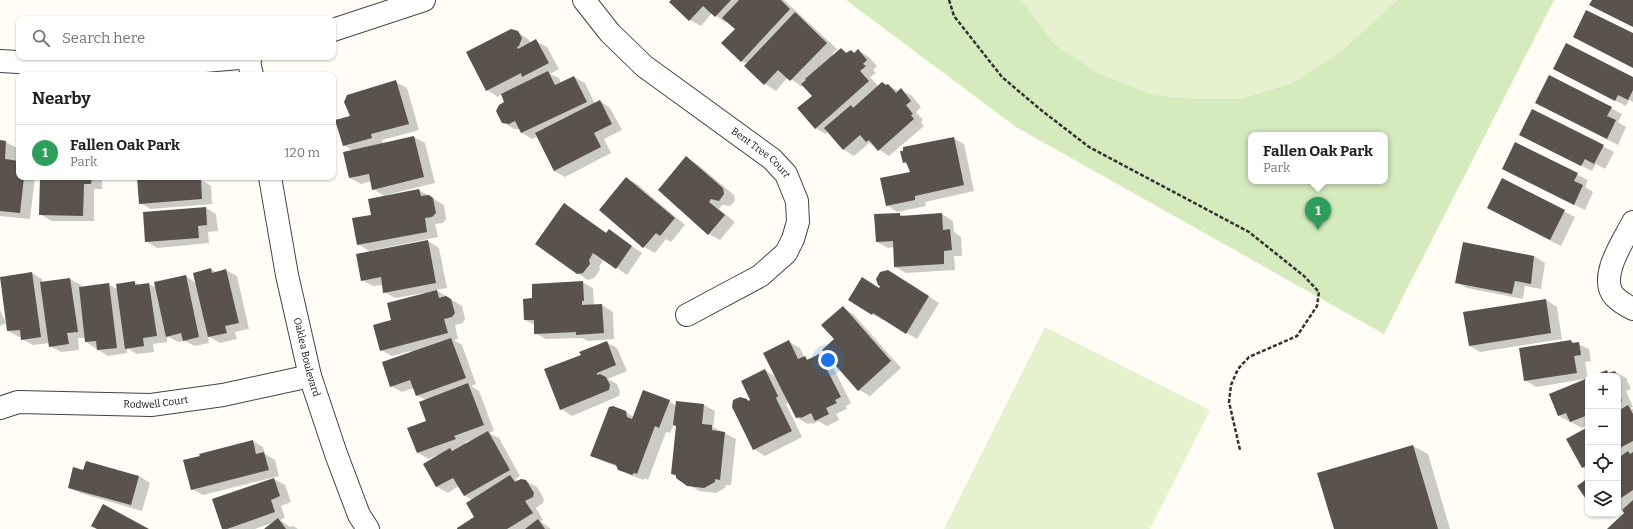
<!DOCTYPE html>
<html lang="en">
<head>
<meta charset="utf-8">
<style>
  body { margin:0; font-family:Bitter,serif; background:#f6f6f6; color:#222 }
  .controls { position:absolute; right:12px; bottom:12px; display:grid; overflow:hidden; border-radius:8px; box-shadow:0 1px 3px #0004 }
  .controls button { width:36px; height:36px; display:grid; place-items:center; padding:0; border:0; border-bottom:1px solid #e0e0e0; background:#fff; color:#222; font:20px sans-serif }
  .you { position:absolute; left:828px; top:360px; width:14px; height:14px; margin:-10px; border:3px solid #fff; border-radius:50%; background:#1a73e8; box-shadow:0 0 0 6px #1a73e833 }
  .badge { display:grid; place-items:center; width:26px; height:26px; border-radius:50%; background:#c4262e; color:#fff; font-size:13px; font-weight:700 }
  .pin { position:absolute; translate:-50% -33px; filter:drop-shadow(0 1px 2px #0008) }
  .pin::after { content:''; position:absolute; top:21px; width:14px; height:12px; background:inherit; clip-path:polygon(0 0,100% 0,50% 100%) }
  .popup { position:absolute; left:1248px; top:132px; width:140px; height:52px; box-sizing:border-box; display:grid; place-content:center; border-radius:8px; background:#fff; filter:drop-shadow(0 1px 3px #0005); font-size:13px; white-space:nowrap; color:#767676 }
  .popup b { font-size:15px; color:#222 }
  .popup::after { content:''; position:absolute; left:50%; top:100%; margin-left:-8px; border:8px solid transparent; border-top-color:#fff }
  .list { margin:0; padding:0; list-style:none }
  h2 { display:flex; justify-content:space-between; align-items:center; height:52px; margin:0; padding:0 16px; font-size:17px }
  h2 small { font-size:13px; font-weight:400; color:#767676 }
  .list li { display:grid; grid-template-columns:26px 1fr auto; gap:12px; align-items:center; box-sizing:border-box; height:56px; padding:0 16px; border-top:1px solid #e0e0e0 }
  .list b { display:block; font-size:15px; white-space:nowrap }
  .list p { margin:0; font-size:13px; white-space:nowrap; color:#767676 }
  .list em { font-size:13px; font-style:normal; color:#767676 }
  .icon { flex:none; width:22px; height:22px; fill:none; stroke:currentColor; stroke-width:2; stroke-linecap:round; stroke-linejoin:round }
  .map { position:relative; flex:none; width:1633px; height:529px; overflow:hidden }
  .search { position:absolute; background:#fff; box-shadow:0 1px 3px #0004; left:16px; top:16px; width:320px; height:44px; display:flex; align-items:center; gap:10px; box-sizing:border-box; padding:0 14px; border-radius:8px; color:#767676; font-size:15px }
  .panel { position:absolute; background:#fff; box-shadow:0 1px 3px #0004; left:16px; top:72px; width:320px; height:108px; border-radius:8px }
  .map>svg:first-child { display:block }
  .green { fill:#d5ebbd; fill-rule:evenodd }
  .pitch { fill:#e6f2cf }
  .shadow { fill:#0003; fill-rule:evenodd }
  .building { fill:#5a524d }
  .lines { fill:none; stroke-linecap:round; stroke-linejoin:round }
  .minor-casing { stroke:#444; stroke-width:24 }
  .tertiary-casing { stroke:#444; stroke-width:24 }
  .path { stroke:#333; stroke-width:2.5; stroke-dasharray:4 2; stroke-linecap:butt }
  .minor { stroke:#fff; stroke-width:22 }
  .tertiary { stroke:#fff; stroke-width:22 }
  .labels { text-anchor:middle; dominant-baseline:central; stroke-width:4; stroke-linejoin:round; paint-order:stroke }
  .street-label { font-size:10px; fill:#111; stroke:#fff }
</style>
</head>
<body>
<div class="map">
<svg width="1633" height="529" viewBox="0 0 1633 529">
  <rect width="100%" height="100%" fill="#fffdf5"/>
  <path class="green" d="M846,0h708l-170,334 -368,-207zM1251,135h134v46h-134z"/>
  <path class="pitch" d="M1021,0h377l-60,54 -47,30 -51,15h-44l-43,-4 -55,-22 -43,-28z
    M1045,327l165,83 -60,119h-206z"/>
  <path class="shadow" d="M670,0h114l53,49 -5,5 2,1 7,-6 7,4 3,-2 4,2 3,-3 11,7 8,9 -4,4 3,3 -6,4 9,10 9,-2 11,6 2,-1 11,6 9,11 -5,5 7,8 -2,2 3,4 -35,30 -20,-13 -15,13 -11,-7 -15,-17 -2,2 -11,-6 -2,-32 -9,-11 -2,2 -14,-10 -12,14 -11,-7 -19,-18 2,-2 -7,-3 -5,-32 -9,-8 -1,2 -14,-10 -11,13 -11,-6 -19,-18 1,-1z
    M517,32l11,7 3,4 5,-2 11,6 12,22 -9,5 9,4 2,6 13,-7 11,6 10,21 5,-3 10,7 12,22 -18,9 7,14 -46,24 -11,-6 -17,-34 -5,2 -10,-6 -2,-4h-6l-11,-7 3,-20 -4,-8 -4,3 -11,-7z
    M1565,75l68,3v24l-4,-2 -3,6z
    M396,82l11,6 12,42 -37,10 1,4 31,-7 11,6 10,40 -49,12v2l-13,-8 -2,-8 -10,3 -11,-6 3,-27 -9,-6 7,-28z
    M1611,108l11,6 -4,8 8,5 -8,18 -71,-36z
    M1532,110l82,42 -9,17 -9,-5 -4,7 -62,-31z
    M953,138l11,6 10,47 -49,11 1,4 -29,6 -10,-7 24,-33 -3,-7 -4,-2z
    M0,141l6,1 11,6 -1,14h3v15h16l-5,42 -30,-3z
    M1515,143l73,37 -3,7 8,5 -8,18 -72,-36z
    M686,158l11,6 37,31 1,6 -5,5 -8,-1 -3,4 16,13 -15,18 -11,-6 -50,-45z
    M41,177h61v12h-8v32h-43l-11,-7z
    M138,177h63v3l10,6 1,18 -61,5 -11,-6z
    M626,178l11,6 48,41 -14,17 -5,-3 -11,14 -11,-6 -44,-37z
    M1503,179l72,38 -14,29 -62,-32z
    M419,190l25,15 2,14 -3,4 -8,1 3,13 -69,14 -11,-7 14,-29z
    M565,205l42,28 2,-2 33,22 -15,22 -23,-16 -5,8 1,3 -6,8 -6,2 -11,-7z
    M206,208l10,6 2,17 -10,1 1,11 -52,5 -11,-7z
    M900,214l5,3 37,-3 11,7 1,11 7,5 1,19h-8l1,14 -49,3 -11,-6 -1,-20 -6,1 -11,-6z
    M428,241l11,7 8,40 -11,2 26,16 3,13 -2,4 -8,2 3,14 -4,1 8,5 14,39 -5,2 8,5 15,40 -5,2 10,5 21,38 -5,3 4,2h7l11,6 7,12 -1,4 -7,5 7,12 -3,1 11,8h-92l17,-12 -4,-17 -8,-5 -5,-9 -11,7 -11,-6 -13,-23 13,-7 -1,-1 -7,3 -11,-6 -9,-24 18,-8 -1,-21 -9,-5 -3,-7 -12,4 -11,-6 21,-33 -1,-2 -19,5 -11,-6 11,-29 32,-27v-1l-29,5 -11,-6 -1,-7 -10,1 -11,-6zM474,439v1l-8,5 -1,-3zM459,448l-5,4 -2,-2z
    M1534,256l11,7 -4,26 -16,-3 -2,13 -56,-11 -11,-6z
    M211,269l6,4 9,-3 11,6 12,53 -14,3 2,7 -17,4 -12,-7 1,7 -14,3 -10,-5 -7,1 -11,-6v6l-14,2 1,8 -17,2 -10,-6v5l-19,3 -22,-14v-4h-8l1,12 -18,2 -11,-6 -1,-3 -16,2 -11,-6v-2h-3l-11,-6 24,-58 10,6 1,4 27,-4 11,6v3l28,-4 9,6 16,-8 6,3 9,-1 8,4 29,-12 10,7z
    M898,277l41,26 -22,36 -33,-20 -1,1 -11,-6 10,-28z
    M582,282l11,6 1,18 8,-1 11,7 1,27 -26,2 -6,-3 -36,1 -11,-6v-8l-10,-5 8,-21z
    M1546,300l11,7 5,32 -82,13 -10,-6z
    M843,308l10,6 48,54 -31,28 -11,-6 -24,-51z
    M0,310l6,13 -6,3z
    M1571,341l18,8 2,12 -6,1 3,17v46l-6,3 -23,-12 -9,-21 35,-16 -49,8 -11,-7z
    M606,342l11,6 10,23 -19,8 9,5 3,8 -1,4 -47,20 -11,-7 21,-54z
    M789,342l11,6 4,9 5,3 10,-5 11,6 21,42 -5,3 1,3 -11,5 3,6 -12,6 -9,-5 -5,3 -2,-1 -3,1 -11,-6 -8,-16 -3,2 16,33 -37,19 -11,-7 -8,-50 3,2 16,-31 11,7z
    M1607,371l4,2 4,-1 11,6 5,11 -5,2 7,16 -3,1 3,1v120h-25l17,-16 -2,-4 -5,4v-137h-23z
    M669,401l7,5 28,-1 11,6 -2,16 23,12 -5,46h-5l-1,3 -9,5 -17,-2 -27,-17 5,-47 -3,-3 -4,9 -4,-1 -18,48 -3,-2 -2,2 -13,-5 -12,-8 -16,-6 -10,-6 34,-43 8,5z
    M1588,428v42l-5,-3z
    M253,441l10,6 2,7 10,6 4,16 -76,19 -11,-6z
    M1413,446l15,8 22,75h-115z
    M84,472l55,4 11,7 -8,28 -62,-18 -11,-6z
    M274,479l11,6 6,17 -10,4 4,12 -5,2 10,7 3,-1 5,3h-32l8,-7 -19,7h-31z"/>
  <path class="building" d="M671,0h60l-16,17 -12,-11 -14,15 -20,-19z
    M739,0h42l9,9 -49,53 -20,-19 14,-14 -13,-11z
    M1592,0h41v27l-44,-22z
    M1586,10l47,23v35l-60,-31z
    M795,12l32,31 -37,38 -12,-11 -14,15 -20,-19z
    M511,29l7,2 4,7 -3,8 -2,1 1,2 18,-10 13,24 -27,14 -1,-4 -35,18 -20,-39z
    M1566,43l67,34v13l-5,10 -10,-5 -3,6 -62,-32z
    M841,48l5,5 5,-3 3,3 4,-4 9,11 -4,4 3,2 -6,5 9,10 -54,48 -18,-21 15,-12 -11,-12 5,-4 -1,-1z
    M548,71l7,14 19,-9 13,26 -66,31 -6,-12 -6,3 -7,-1 -6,-12 3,-6 5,-3 -3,-8z
    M1549,75l63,32 -5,9 9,4 -9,19 -72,-36z
    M396,80l13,44 -38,10 1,4 -29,8 -8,-26 15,-4 -6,-14 3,-7z
    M882,82l4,3 2,-1 8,9 5,-5 10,13 -5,4 7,9 -2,1 3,4 -36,32 -9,-11 -3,2 -6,-7 -17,15 -19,-22 27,-23 2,3z
    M600,100l12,24 -18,9 7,14 -47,24 -19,-38z
    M1532,109l72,36 -10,19 -9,-5 -4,7 -62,-31z
    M414,136l10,41 -52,13 -3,-16 -20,4 -6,-26z
    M954,137l10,48 -49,11v4l-29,6 -6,-28 30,-6 -4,-10 -3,1 -3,-12h3v-4z
    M0,140l6,1 -1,18 14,2v16h5l-4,36 -20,-2z
    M1515,142l63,31 -4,8 9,4 -9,20 -72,-36z
    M686,156l37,32 1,6 -5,7 -8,-2 -2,3 16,13 -17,20 -50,-45z
    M40,177h52l-1,7h-7l-1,32 -44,-1z
    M137,177h54v3l10,-1 1,20 -63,5z
    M626,177l49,41 -15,18 -4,-3 -13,15 -44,-38z
    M1502,178l63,32 -15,30 -63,-32z
    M419,189l2,7 8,-1 4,3 3,15 -4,4 -7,1 2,14 -70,13 -5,-27 19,-3 -3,-16z
    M564,203l42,30 3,-4 23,17 -16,23 -23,-16 -4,7 1,4 -7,9 -6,1 -42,-30z
    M206,207l1,18 -9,1 1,12 -54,4 -2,-30z
    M900,213v3l42,-3 1,17 7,-1 2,21 -8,1v13l-50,3 -1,-26 -17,1 -2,-28z
    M428,240l8,43 -53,10 -2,-16 -20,4 -5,-27z
    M1463,242l71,14 -3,28 -16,-3 -3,13 -57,-11z
    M211,268l1,5 14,-4 13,54 -14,3 2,7 -19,4 -15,-64z
    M888,270l41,26 -23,38 -33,-21 -1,2 -24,-15 14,-23 17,11 1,-2 -2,-1 -2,-6 4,-7z
    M32,272l9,65 -20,3 -1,-10 -13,1 -7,-54z
    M186,275l13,62 -16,4 -2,-8 -15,4 -12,-55z
    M70,278l8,54 -11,1 2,11 -20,3 -9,-65z
    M135,281v4l14,-2 8,53 -14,2 1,8 -19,3 -9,-65z
    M583,281l1,20h-2v4l20,-1 2,29 -28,2v-3l-42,2v-14h-10l-1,-21 9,-1v-14z
    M109,283l8,65 -20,2 -1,-9 -11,1 -6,-55z
    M437,290l2,8 7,-2 5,3 4,14 -3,4 -8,2 4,14 -68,18 -7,-26 18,-5 -4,-17z
    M1546,299l5,34 -82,13 -6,-34z
    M843,306l48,55 -33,30 -36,-41 12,-11 -13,-14z
    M451,338l15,40 -50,18 -6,-16 -20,7 -8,-25z
    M789,340l9,19 7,-3 2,4 12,-6 22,43 -6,3 2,3 -11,5 3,6 -14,7 -4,-8 -10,5 -1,-1 -4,1 -33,-65z
    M1571,340l1,3 7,-1 2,13 -7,1 3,17 -53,8 -5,-33z
    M607,341l9,24 -19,8v2l3,-1 6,3 4,8 -1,5 -49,20 -16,-41 37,-14 -2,-3z
    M765,369l13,27 -2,2 16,33 -39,19 -21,-43 1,-7 7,-3 7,2 1,2 2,-1 -9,-19z
    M1607,370l1,3 7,-2 3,5h-26z
    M1588,378v37l-18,7 -4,-9 -8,3 -9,-22z
    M468,383l16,42 -30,11 2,3 -39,14 -10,-25 19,-7 -7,-19z
    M643,390l27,10 -11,28 -4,-2 -18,48 -3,-1 -2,2 -14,-5 -2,-5 -26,-9 19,-49 4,-1 13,5 1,6 5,2z
    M1618,390l4,11 -4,1z
    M676,401l28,3 -2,20 10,1v5l13,2 -5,48 -5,-1v3l-11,6 -17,-2 -11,-8v-3l-5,-1 5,-48 -3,-1z
    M1628,405l5,9v27l-15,8v-38z
    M1588,427v38l-6,3 -16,-29z
    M488,431l22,39 -46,26 -11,-18 -17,9 -13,-23 27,-16 2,3z
    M253,440l3,14 8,-2 5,18 -78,20 -8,-30 17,-4 -1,-2z
    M1413,445l25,84h-104l-17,-56z
    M1628,451l2,3 3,-2v38l-15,10v-42z
    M86,461l53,15 -8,29 -63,-17 5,-21 10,3z
    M510,475l5,7 6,-3 5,1 8,13 -1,4 -8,4 8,12 -26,16h-50v-1l17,-11 -8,-14z
    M274,478l6,18 -9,4 4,12 -48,17h-5l-10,-30z
    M1588,478v24l-11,-16z
    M1633,500v29h-26l17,-16 -2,-3z
    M103,504l46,25h-52l-6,-3z
    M278,518l8,11h-22z
    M538,519l7,10h-20z"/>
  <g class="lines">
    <defs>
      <g id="minor">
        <path id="s1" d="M584,0l26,33 34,33 128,93 14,15 11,27 1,21 -5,17 -7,14 -26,23 -73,39"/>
        <path d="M248,58l4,17"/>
        <path id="s2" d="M270,177l17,98 23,101 26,78 23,61 9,14"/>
        <path d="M1633,222c-9,18 -36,56 -18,75 5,5 12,9 18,12"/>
        <path id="s3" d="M0,408l18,-6 133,3 72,-10 87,-19"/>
      </g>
      <path id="tertiary" d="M333,30l91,-30
        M0,61l88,5 70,-1 93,-8"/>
    </defs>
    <use href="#minor" class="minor-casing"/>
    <use href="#tertiary" class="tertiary-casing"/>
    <path class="path" d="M949,0l5,16 48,61 39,33 48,37 160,85 55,44 15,16 -2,14 -20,30 -48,21 -11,12 -7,16 -2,17 11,48"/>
    <use href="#minor" class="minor"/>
    <use href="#tertiary" class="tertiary"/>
  </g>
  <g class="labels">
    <g class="street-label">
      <text stroke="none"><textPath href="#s1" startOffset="235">Bent Tree Court</textPath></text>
      <text stroke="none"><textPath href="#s2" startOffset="184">Oaklea Boulevard</textPath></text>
      <text stroke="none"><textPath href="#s3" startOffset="157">Rodwell Court</textPath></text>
    </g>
  </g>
</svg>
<div class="controls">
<button>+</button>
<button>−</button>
<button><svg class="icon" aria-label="locate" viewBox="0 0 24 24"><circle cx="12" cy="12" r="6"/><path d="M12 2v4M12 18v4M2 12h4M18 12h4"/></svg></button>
<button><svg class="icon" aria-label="layers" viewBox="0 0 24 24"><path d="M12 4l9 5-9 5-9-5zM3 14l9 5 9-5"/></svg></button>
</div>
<div class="you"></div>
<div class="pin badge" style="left:1318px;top:230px;background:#2e9e5b">1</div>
<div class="popup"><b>Fallen Oak Park</b>Park</div>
<div class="search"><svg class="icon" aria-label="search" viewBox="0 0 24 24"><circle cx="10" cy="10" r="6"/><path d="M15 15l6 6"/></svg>Search here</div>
<section class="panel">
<h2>Nearby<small></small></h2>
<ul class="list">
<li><span class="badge" style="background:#2e9e5b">1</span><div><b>Fallen Oak Park</b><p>Park</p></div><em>120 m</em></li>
</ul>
</section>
</div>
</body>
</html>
